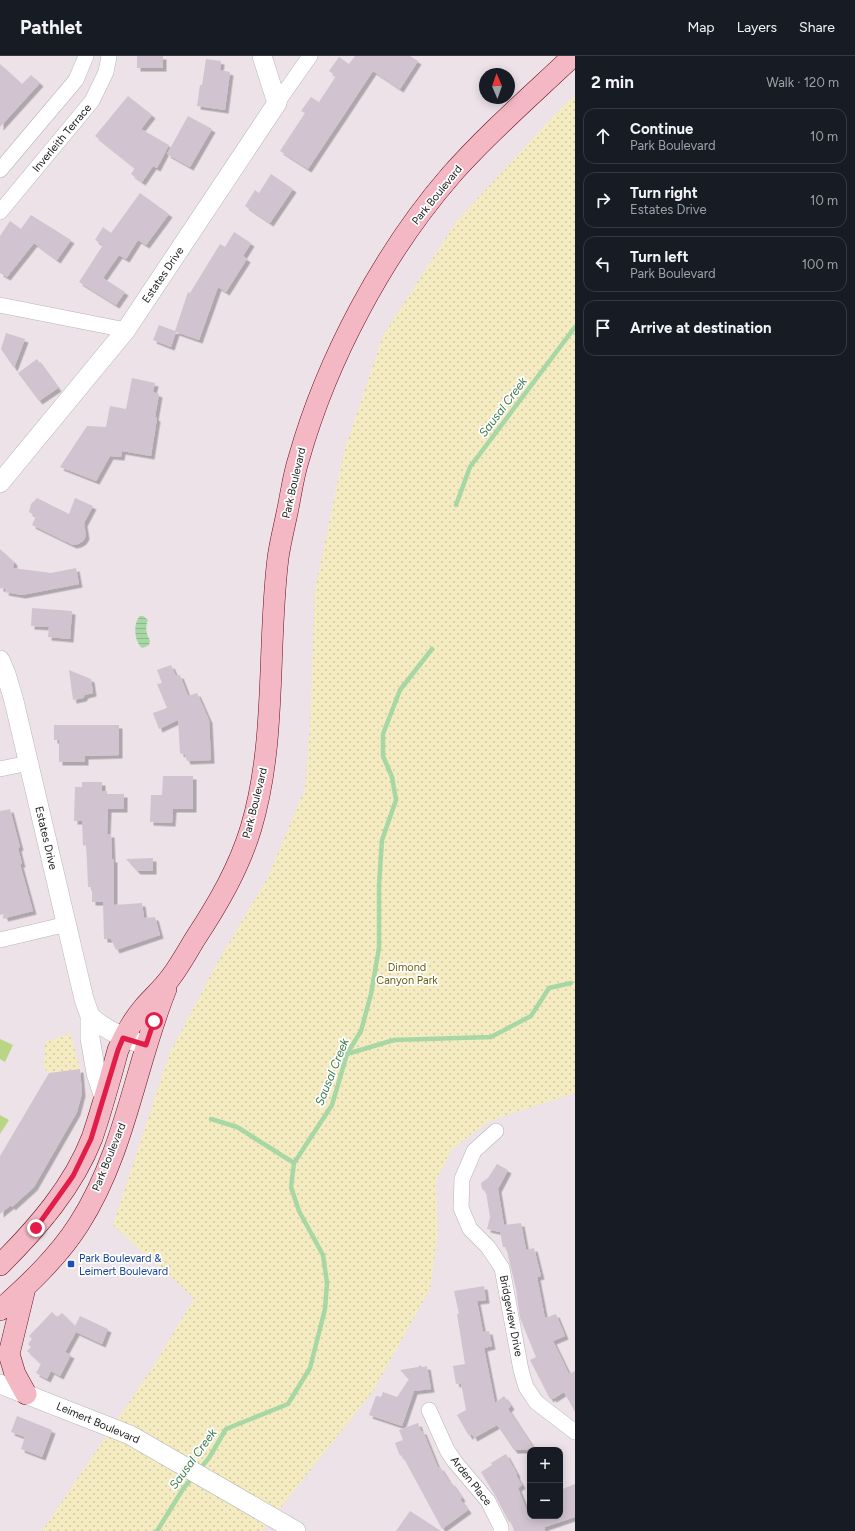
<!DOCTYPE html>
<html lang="en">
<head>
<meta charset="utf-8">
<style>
  body { margin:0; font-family:Figtree,sans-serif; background:#20242c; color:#f1f3f6 }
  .controls { position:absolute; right:12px; bottom:12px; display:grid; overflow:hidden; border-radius:8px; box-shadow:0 2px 10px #0003 }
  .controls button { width:36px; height:36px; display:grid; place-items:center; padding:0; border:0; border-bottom:1px solid #363941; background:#171b24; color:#f1f3f6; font:20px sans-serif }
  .compass { position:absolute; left:479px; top:12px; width:36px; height:36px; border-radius:50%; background:#171b24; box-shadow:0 2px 10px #0003; rotate:358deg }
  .stop { position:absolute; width:12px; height:12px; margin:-9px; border:3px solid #e11d48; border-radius:50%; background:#fff }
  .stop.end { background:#e11d48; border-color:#fff; box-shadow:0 1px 4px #0008 }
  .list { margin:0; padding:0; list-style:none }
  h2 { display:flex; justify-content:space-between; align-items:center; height:52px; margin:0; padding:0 16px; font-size:17px }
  h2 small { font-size:13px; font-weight:400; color:#9ea1a6 }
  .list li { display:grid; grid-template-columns:26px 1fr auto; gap:12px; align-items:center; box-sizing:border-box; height:56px; margin:0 8px 8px; padding:0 8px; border:1px solid #363941; border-radius:12px }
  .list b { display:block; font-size:15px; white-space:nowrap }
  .list p { margin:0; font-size:13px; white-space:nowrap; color:#9ea1a6 }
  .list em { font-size:13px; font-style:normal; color:#9ea1a6 }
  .icon { flex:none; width:22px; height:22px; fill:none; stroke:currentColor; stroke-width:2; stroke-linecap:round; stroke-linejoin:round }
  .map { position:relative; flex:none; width:575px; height:1475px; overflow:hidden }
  header { display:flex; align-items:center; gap:24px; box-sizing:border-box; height:56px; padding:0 20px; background:#171b24; border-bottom:1px solid #363941 }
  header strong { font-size:19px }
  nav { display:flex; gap:22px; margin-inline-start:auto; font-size:14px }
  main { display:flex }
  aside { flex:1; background:#171b24 }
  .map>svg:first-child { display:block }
  .park { fill:url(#park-dots) }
  .pitch { fill:#bad685 }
  .water { fill:url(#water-rules) }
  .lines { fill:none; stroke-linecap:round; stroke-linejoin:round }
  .stream { stroke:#a7d7a5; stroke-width:4.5 }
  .building { fill:#d2c3d0; filter:url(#shadow) }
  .minor-casing { stroke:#b5b5b5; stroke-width:16 }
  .tertiary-casing { stroke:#b5b5b5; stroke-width:20 }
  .secondary-casing { stroke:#690c1b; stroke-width:22 }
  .minor { stroke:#fff; stroke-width:15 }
  .tertiary { stroke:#fff; stroke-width:19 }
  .secondary { stroke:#f4b8c5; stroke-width:21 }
  .route { stroke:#e11d48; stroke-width:5 }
  .transit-dot { fill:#1a4fb4; stroke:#fff; stroke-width:1.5 }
  .labels { text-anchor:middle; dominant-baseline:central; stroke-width:3.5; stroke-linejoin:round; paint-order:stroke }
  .street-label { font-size:11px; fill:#1c1c1c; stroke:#fff }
  .park-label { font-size:11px; fill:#706013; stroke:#fff }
  .transit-label { font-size:11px; fill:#164399; stroke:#fff; text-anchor:start }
  .water-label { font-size:12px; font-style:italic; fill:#407e4f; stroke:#fff }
</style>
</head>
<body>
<header>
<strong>Pathlet</strong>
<nav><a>Map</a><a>Layers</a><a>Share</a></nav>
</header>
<main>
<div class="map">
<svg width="575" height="1475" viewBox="0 0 575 1475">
  <defs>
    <pattern id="park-dots" width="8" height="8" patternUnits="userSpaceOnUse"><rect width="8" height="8" fill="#f5ebc1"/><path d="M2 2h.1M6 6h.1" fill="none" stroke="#d1c9a5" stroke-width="1.8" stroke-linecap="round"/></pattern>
    <pattern id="water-rules" width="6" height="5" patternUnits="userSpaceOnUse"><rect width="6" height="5" fill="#a7d7a5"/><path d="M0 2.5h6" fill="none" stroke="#8fb88d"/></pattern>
    <filter id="shadow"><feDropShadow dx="3.5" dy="3.5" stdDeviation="0" flood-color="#0004"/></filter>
  </defs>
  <rect width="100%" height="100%" fill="#ece2e8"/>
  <path class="park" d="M575,40v997l-86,28 -37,28 -16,32 2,51 -8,57 -57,102 -111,140h-220l113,-167 39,-66 -81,-73 56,-170 47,-90 52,-88 37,-88 5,-62 5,-137 29,-138 39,-116 73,-114 105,-114z
    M70,977l10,36 -31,4 -5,-5 1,-26z"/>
  <path class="pitch" d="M0,983l13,6 -8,17 -5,-3z
    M0,1059l9,5 -9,14z"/>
  <path class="water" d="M140,560h3l5,4c-3,6 -2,15 2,20l-1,5 -4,2 -3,1c-8,-7 -9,-25 -2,-32z"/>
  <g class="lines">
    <path class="stream" d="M456,449l14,-38 105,-140
      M347,998l47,-14 97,-3 40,-21 18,-28 22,-5
      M211,1063l26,8 57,36
      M199,1414l10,-12 17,-29 62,-25 22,-36 15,-59 2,-26 -4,-28 -24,-44 -8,-24 3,-24 38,-58 15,-51 14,-23 10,-37 8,-46v-63l3,-45 14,-40 -4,-23 -9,-21v-22l17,-44 32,-41
      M157,1475l26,-42 10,-12"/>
  </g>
  <path class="building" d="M137,0h26v12h-26z
    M355,0h55l8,5 -18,28 -27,-18 -65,98 -28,-18 25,-38 -4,-2 10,-14 8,5 17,-26 -7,-5 10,-14 10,7z
    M206,3l15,2 -1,9 10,2 -5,38 -28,-4 3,-21h2z
    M0,8l22,20 9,-9 9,8 -40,44z
    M128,40l24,19 -11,14 28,16 -12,23 -4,-2 -11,16 -11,-8 4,-6 -40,-32z
    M188,60l24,13 -22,38 -23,-13z
    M271,118l22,15 -23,34 -25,-17 10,-16 4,3z
    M140,137l29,21 -23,31 -8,-5 -12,19 -7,-4 -16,23 22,14 -9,13 -37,-23 24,-37 -8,-5 8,-13 8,6z
    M31,159l40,25 -14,20 -23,-17 -27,34 -7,-4v-37l10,-15 11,8z
    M234,176l17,11 -8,13 4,3 -21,33 -8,-5 -19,53 -23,-8 -5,15 -18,-7 6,-15 16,6 13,-39 2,1 30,-49 5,3z
    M6,277l19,6 -11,29 -13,-19z
    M37,303l21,29 -19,13 -21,-28z
    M132,322l23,5 -2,9 6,2 -4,23 2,1 -6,38 -29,-5 -1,6 -11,-1 -14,25 -36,-14 27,-41 19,1 4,-21 16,3z
    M37,442l32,16 6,-16 18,8 -9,17 2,13 -3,5 -5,3 -5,1 -41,-20 4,-9 -7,-4 2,-8z
    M0,493l14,13 -1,6 38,5 25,-5 3,16 -57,11 -17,-3 1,-3 -6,-1z
    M32,552l40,3 -2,28 -22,-2 1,-10 -18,-1z
    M171,609l5,11 4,-1 8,21 9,-3 12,27 2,40 -24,1 -2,-6 -5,-2 -2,-33 -19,9 -6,-16 14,-5 -10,-24 5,-1 -5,-13z
    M69,614l22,9 2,14 -8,2 -2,3 -10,2z
    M54,669h65v30l-34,1v6h-26v-22h-5z
    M163,720h30v33h-20l-1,14 -22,-1 1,-27h11z
    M82,726h20v9h5v3h17v15h-16l-1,25h4l1,25h2v46l28,-2 2,15 11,-1 5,18 -44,15 -5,-11h-7l-1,-37h-11v-15h-4l-1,-25 -1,-17 -3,1 -1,-25h-8l1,-34h7z
    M10,753l10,38 -2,1 4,16h-2l13,47 -28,7 -2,-4 -3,1v-104z
    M153,802v13h-16l-11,-12z
    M80,1013l2,24 -5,19 -43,75 -22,20 -1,-2 -11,9v-58l49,-83z
    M497,1108l11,6 -10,19 6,36 17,-2 5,27 8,-2 7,28 -4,1 8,41 11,-4 9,22 -12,5 16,33 6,-3v41l-11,-20 -11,7 -1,-2 -2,2 -20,-39 6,-3 -16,-39 -4,-29 -10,-42h-3l-3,-15 -13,-3 3,-12 -4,-25 -4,-3 -1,-6 7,-5z
    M484,1230l2,14 -9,1 6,31 6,-1 3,15 -8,2 11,55 9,-7 7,10 -3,3 27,41h-21l-17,-25 -23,13 -2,-4 -3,2 -12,-21 9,-5 -5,-27 -5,1 -3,-18 12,-2 -8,-50h2l-5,-23z
    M52,1256l5,5 5,-4 13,13 5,-10 28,13 -6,15 -26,-12 -11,20 6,3 -11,21 -9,-5 -4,8 -11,-6 5,-9 -14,-13 4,-4 -3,-3 4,-5 -3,-3z
    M420,1309l2,2 5,-1 4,23 -17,2 -12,35 -33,-11 7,-19 5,1 2,-5 14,5 12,-18 -9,-9 18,-3z
    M17,1360l35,14 -10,27 -21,-8 4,-12 -14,-5z
    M418,1367l3,8h2l15,37 2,-1 10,16 1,-1 11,16 -2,1 8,11 -26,19 -40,-74 -2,1 -5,-13 8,-3 -4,-10z
    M506,1398l11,20 -1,1 6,10 -4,3 11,28h31v-26l15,-6v33l-30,10v4h-31l-3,-9h-2l-13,-25 -15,-25 11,-7 -1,-2z
    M410,1455l31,20h-45z"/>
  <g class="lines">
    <defs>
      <path id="minor" d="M277,47l33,-47
        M0,114l76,-90 10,-24
        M0,156l92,-111 14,-29 3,-16
        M0,249l126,25
        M0,713l29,-6
        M0,884l67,-16
        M496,1075l-22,20 -12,28 -1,29 9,21 18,18 14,21 19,102 5,17 10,15 39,30
        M429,1354l18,40 8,12 33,39 13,26v4"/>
      <path id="tertiary" d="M0,427l126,-153 151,-227 -15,-47
        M0,604l6,14 8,27 70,298 6,17v22l6,35 8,25
        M90,960c16,15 36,23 56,29
        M0,1328l130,51 166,96"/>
      <path id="secondary" d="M0,1209c37,-37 73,-78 92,-127 10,-29 18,-59 26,-88 7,-16 15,-30 26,-43 9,-10 19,-19 27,-30 9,-12 16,-25 24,-38 23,-35 44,-71 56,-111 26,-87 16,-181 27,-270 2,-15 6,-30 9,-45 4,-18 6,-37 12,-55 28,-99 85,-206 152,-283 38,-43 81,-80 122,-119
        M25,1232l-16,66 6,20 11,20
        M0,1254c29,-26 58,-53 79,-86 46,-72 56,-158 87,-235"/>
    </defs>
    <use href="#minor" class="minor-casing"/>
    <use href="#tertiary" class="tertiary-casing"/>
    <use href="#secondary" class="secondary-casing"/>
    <use href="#minor" class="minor"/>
    <use href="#tertiary" class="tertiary"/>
    <use href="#secondary" class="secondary"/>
  </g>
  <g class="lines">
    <path class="route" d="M36,1172l37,-52 18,-37 27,-89 5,-12 23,7 8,-24"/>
  </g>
  <rect class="transit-dot" x="67" y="1204" width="8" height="8" rx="2"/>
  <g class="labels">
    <g class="street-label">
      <text transform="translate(62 82) rotate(-50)">Inverleith Terrace</text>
      <text transform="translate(437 139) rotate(-51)">Park Boulevard</text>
      <text transform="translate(163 219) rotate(-56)">Estates Drive</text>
      <text transform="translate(294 427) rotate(-77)">Park Boulevard</text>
      <text transform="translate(255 747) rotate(-76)">Park Boulevard</text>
      <text transform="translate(46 782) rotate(77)">Estates Drive</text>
      <text transform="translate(109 1101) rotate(-68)">Park Boulevard</text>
      <text transform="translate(511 1260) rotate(79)">Bridgeview Drive</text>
      <text transform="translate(98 1367) rotate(23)">Leimert Boulevard</text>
      <text transform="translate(471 1425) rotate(52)">Arden Place</text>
    </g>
    <g class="park-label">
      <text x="407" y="911">Dimond<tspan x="407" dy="13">Canyon Park</tspan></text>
    </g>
    <g class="transit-label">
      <text x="79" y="1202">Park Boulevard &amp;<tspan x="79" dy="13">Leimert Boulevard</tspan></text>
    </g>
    <g class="water-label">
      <text transform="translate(503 351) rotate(-53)">Sausal Creek</text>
      <text transform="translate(332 1016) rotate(-68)">Sausal Creek</text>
      <text transform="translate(193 1403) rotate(-54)">Sausal Creek</text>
    </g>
  </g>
</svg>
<div class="controls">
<button>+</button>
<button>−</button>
</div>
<svg class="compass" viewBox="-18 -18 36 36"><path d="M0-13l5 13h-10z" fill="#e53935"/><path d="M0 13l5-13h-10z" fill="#9ea1a6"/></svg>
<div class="stop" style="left:154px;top:965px"></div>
<div class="stop end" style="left:36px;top:1172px"></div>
</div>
<aside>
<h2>2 min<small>Walk · 120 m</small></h2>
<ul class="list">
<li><svg class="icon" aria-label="ahead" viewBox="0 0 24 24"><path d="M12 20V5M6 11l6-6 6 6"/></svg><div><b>Continue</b><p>Park Boulevard</p></div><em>10 m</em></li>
<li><svg class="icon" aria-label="right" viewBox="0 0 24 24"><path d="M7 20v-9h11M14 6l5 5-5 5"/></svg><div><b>Turn right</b><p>Estates Drive</p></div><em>10 m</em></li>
<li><svg class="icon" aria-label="left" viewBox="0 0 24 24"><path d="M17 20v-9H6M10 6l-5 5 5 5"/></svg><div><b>Turn left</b><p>Park Boulevard</p></div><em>100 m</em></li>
<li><svg class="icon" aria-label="arrive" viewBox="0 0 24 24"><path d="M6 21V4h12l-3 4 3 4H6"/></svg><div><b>Arrive at destination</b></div></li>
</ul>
</aside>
</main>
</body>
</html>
